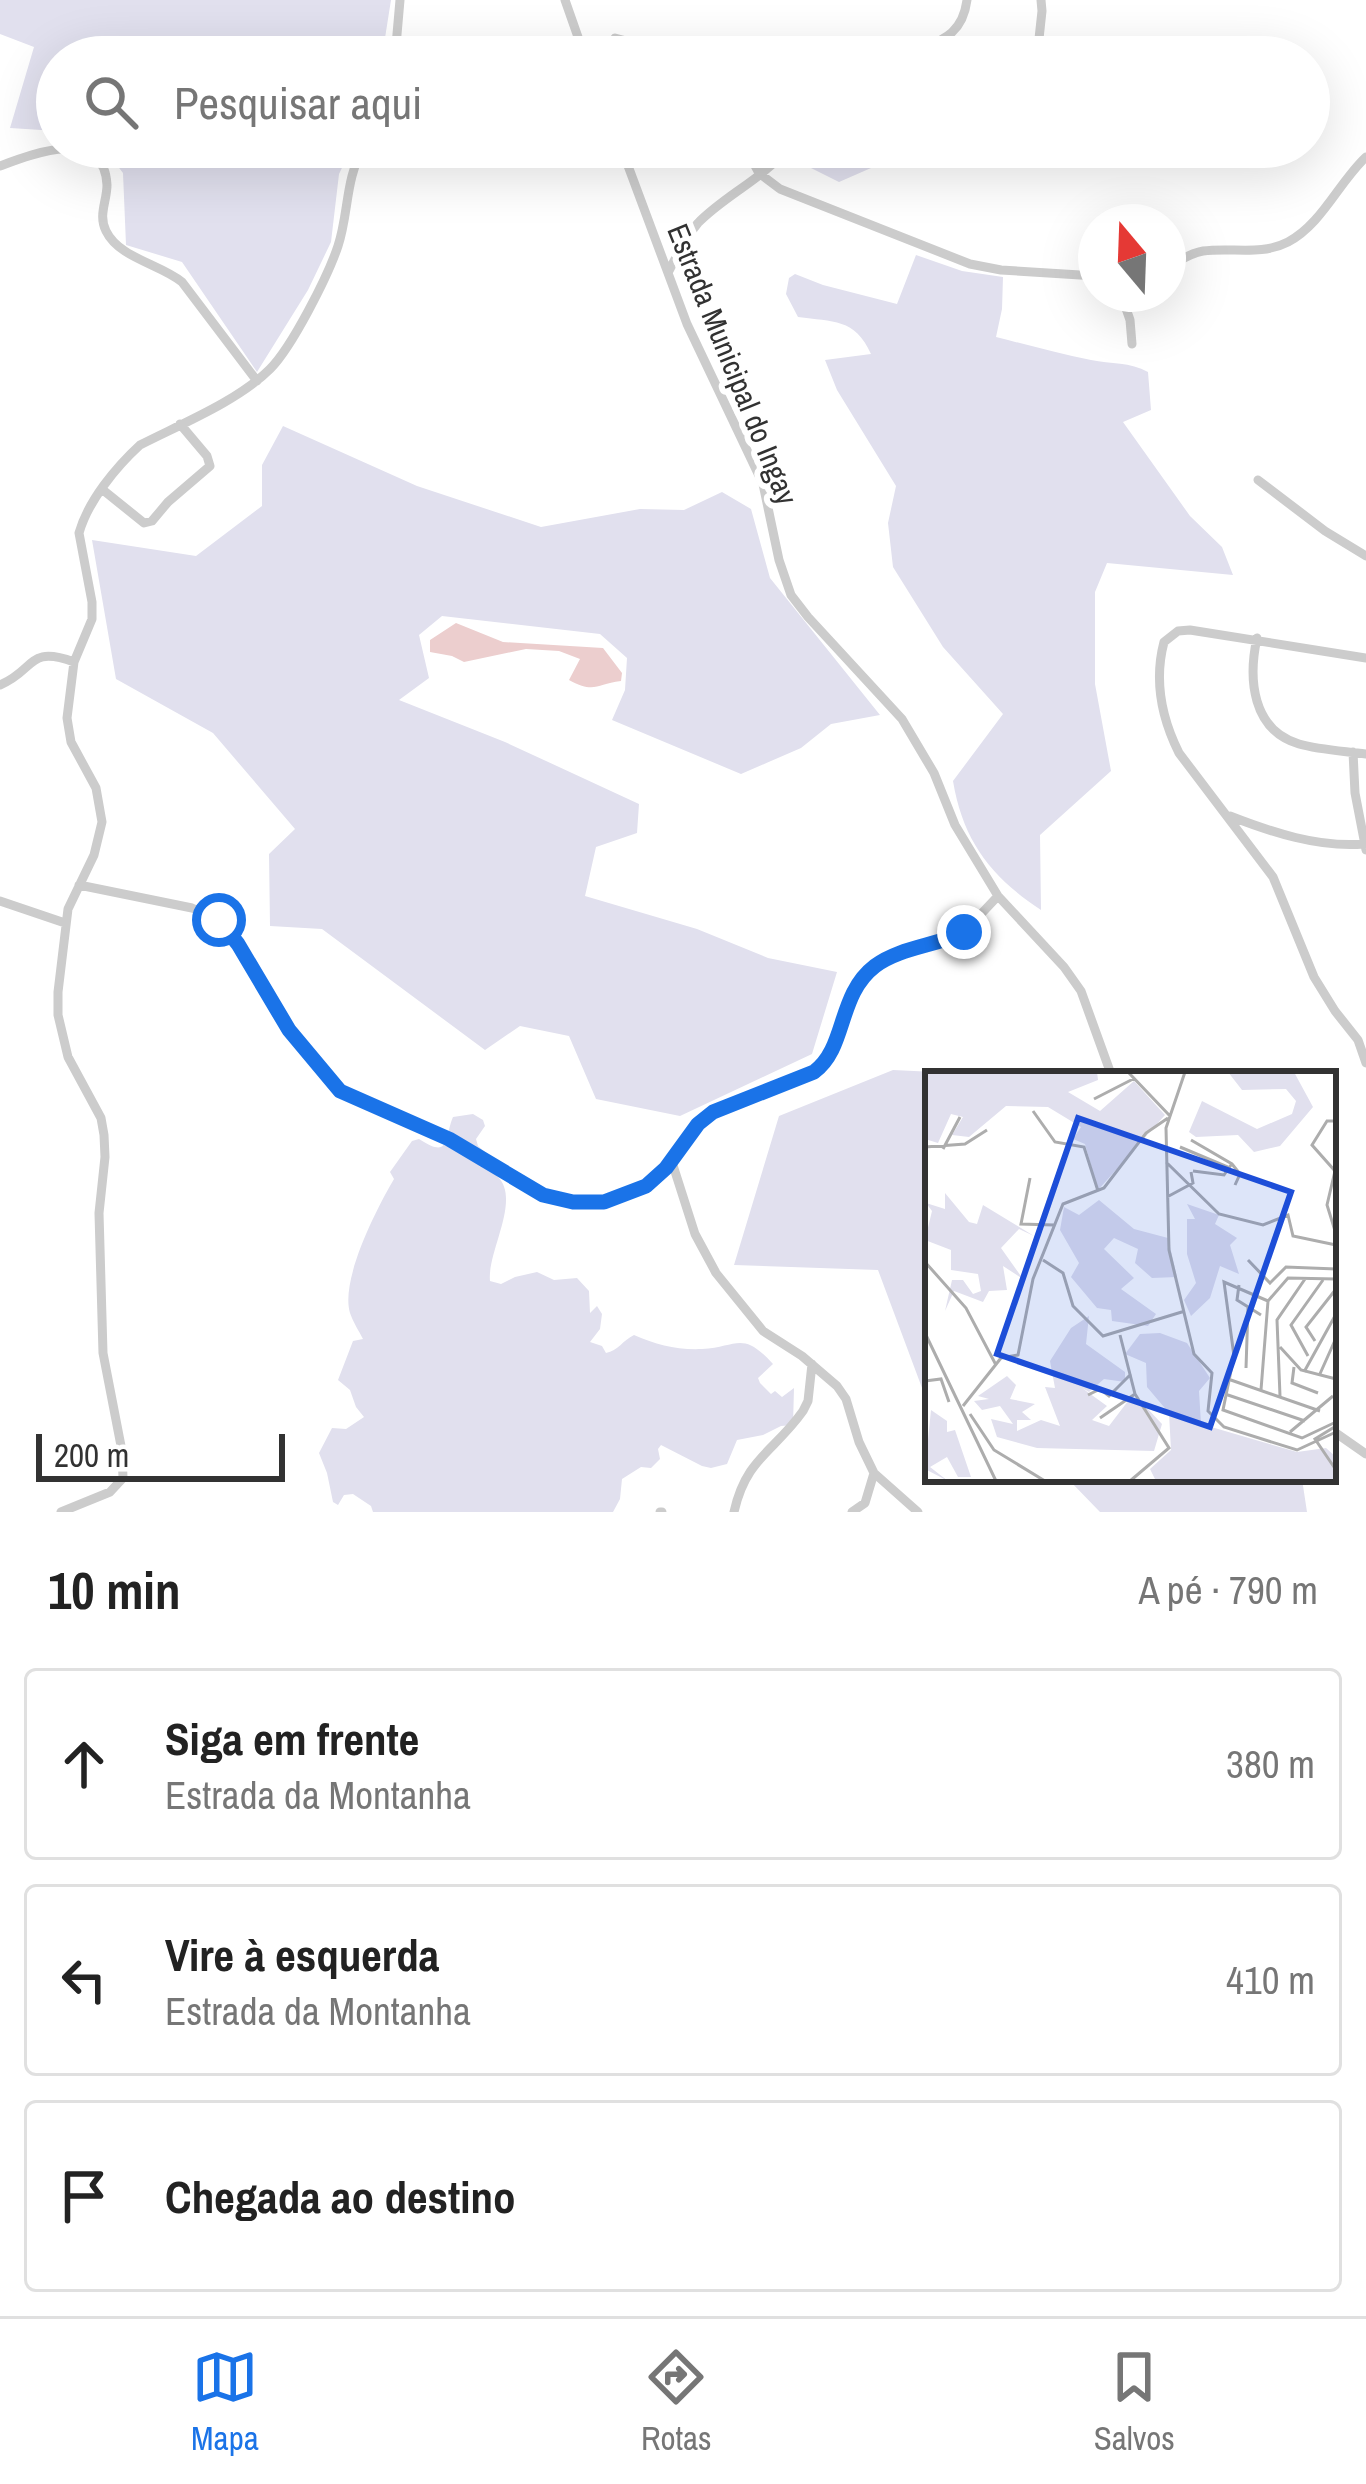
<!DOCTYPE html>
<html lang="pt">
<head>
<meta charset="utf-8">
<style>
  body { margin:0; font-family:"Archivo Narrow",sans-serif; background:#f2f2f2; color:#222 }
  .compass { position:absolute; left:1078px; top:204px; width:108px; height:108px; border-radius:50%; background:#fff; box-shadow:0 12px 48px #0002; rotate:341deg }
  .scale { position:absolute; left:36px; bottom:30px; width:249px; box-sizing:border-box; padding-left:12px; border:6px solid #323232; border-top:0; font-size:33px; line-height:42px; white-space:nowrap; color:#323232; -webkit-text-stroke:9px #fff; paint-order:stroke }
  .stop { position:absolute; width:36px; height:36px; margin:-27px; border:9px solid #1a73e8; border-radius:50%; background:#fff }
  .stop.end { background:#1a73e8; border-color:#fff; box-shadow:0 3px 12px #0008 }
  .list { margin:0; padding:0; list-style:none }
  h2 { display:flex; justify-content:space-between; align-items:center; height:156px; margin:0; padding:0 48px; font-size:51px }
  h2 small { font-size:39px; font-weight:400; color:#767676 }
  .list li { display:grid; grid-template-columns:78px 1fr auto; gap:36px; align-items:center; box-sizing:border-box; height:192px; margin:0 24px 24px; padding:0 24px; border:3px solid #e0e0e0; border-radius:12px }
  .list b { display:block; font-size:45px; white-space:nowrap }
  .list p { margin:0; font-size:39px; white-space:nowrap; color:#767676 }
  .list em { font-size:39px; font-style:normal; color:#767676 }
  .icon { flex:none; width:66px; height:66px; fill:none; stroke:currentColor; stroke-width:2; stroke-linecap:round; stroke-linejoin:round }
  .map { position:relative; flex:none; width:1366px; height:1512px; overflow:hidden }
  .search { position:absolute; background:#fff; box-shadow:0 12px 48px #0002; left:36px; right:36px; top:36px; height:132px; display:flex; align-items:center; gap:30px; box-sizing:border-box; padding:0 42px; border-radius:66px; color:#767676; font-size:45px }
  .sheet { height:804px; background:#fff }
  nav { display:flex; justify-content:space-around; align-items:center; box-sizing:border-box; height:168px; border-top:3px solid #e0e0e0; background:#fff; font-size:33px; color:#767676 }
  nav a { display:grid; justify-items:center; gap:6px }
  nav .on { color:#1a73e8 }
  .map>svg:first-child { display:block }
  .green { fill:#e1e0ee }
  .water { fill:#eccece }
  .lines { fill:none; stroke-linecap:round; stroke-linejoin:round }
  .minor { stroke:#ccc; stroke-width:9 }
  .route { stroke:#1a73e8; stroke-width:15 }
  .labels { text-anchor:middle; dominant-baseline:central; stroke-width:12; stroke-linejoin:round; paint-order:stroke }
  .street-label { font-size:30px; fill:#323232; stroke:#fff }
  .inset-road { fill:none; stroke:#adadad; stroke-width:3 }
  .view { fill:#1d4ed8; fill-opacity:0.15; stroke:#1d4ed8; stroke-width:6 }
  .inset-edge { fill:none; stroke:#323232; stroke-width:6 }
</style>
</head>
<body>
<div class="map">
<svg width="1366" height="1512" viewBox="0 0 1366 1512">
  <rect width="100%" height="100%" fill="#fff"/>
  <path class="green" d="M0,0h391l-9,57h-325v74l-47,-3 24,-81 -34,-13z
    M103,147h249l-13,27 -8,68 -23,48 -51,82 -75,-110 -56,-17 -3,-72z
    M800,147h119l-80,35 -36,-18z
    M916,255l46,16 41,6 -1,32 -6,28c32,8 63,17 95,23 20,4 39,2 57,12l3,38 -28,12 67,94 32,31 11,28 -126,-12 -12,29v92l16,87 -71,64 1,75c-50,-33 -78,-69 -88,-129l50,-67 -60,-67 -50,-80 -5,-44 8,-37 -59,-96 -12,-30 46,-6c-16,-36 -38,-32 -73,-37l-12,-23 3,-16 6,-4 28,11 74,19z
    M283,426l134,60 124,41 99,-18 44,1 38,-18 29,17 19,69 110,137 -49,9 -30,24 -60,26 -129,-54 13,-30 2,-32 -27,-24 -158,-18 -23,19 10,43 -30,22 106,42 134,62 -2,29 -41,14 -11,49 112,33 71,29 69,14 -25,82 -132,62 -84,-17 -27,-63 -49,-10 -35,24 -163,-121 -52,-3 -1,-72 26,-25 -82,-96 -97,-54 -24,-139 104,16 66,-50v-41z
    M893,1070l84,4h-49v330l-50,-134 -144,-5 45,-149z
    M473,1114l10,6 2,6 -9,13 2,7 38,32 -37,-18 -5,1c7,6 18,10 24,16 23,23 -11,75 -8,104l11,3 14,-7 22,-5 17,8 23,-2 12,13 1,22 7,-7 5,8 -2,15 -10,13 12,4 4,7c12,-2 17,-13 28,-18 23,10 42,15 68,14 36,-2 40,-19 71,15l-15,14 2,5 11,11 4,-3 7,6 12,-9 -1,37 -12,1 -18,9 -26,5 -10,24 -16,4 -9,-2 -41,-21 -3,4 2,10 -9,9 -10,-1 -19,12 -2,20 -7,13h-240l-2,-6 -18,-12 -9,1 -6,10 -5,-3 -6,-29 -8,-20 13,-25 14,1 18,-12 -8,-10 -6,-17 -12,-10 15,-39 10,-2c-4,-8 -10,-17 -13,-26 -10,-33 27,-105 44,-134l-4,-7 22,-31 7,-2c32,21 25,-1 34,-22z
    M1068,1479h234l5,33h-207z"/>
  <path class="water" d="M456,623l47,19 100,6 19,25 -1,8c-25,3 -26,13 -52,-1l11,-21 -21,-8 -33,-2 -62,13 -12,-6 -22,-4v-12z"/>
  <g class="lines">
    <path class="minor" d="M565,0l20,57
      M615,38l71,19
      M395,57l5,-57
      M905,57c31,-16 57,-18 62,-57
      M1037,57l5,-46 -1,-11
      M621,147l66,177 76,160 16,76 12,35 17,22 94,102 32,54 21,52 43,71 66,71 17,24 30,83
      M745,147l14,26 21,16 190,75 31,6 95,6
      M0,166c32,-12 104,-40 107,19 0,16 -9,30 -1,46 13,27 54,33 76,51l75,99
      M1168,267c11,-6 22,-14 35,-16 29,-4 58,5 85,-9 34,-18 51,-60 78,-85
      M668,273c9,-18 17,-35 30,-50 27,-28 67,-45 90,-76
      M1121,294l9,26 2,24
      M1258,480l67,51 41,25
      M103,490l41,33 8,-2 16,-19 42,-36 -3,-10 -27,-32
      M1257,638c-9,41 -5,92 42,106 21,6 45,7 67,10
      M1366,658l-176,-28 -12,1 -14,11c-10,38 -2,77 15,111l94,124 41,100 21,34 23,29 8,23
      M0,685c36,-15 27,-40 74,-23
      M1353,752l2,41 11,57
      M1230,816c41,16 89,32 134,28
      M79,885l113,23 27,12 19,24 51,86 51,61 109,48 94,56 30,7h31l42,-16 20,-18 22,-33 25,-23 101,-40 14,-12 16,-50 19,-31 11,-12 16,-10 74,-25 34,-36
      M0,901l65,22
      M671,1159l24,75 21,39 47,58 39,25 35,30 9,13 13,43 15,31 44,39
      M1333,1431l33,23
      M61,1512l49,-20 13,-14 -1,-27 -19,-98 -4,-140 6,-56 -1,-22 -3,-17 -33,-61 -10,-42v-23l10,-83 26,-54 8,-33 -6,-34 -25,-46 -4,-24 7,-56 18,-43v-17l-13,-69c9,-32 37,-66 61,-88 41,-21 98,-44 130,-76 22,-22 58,-93 68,-123 11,-33 7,-68 26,-99
      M660,1512h2
      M734,1512c12,-54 40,-60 69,-101l5,-10 4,-37
      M852,1512l13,-9 9,-30"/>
  </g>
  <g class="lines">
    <path class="route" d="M219,920l19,24 51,86 51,61 109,48 94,56 30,7h31l42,-16 20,-18 32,-44 15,-12 101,-40c33,-24 23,-77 61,-106 26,-19 61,-20 89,-34"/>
  </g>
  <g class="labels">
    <g class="street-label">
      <text transform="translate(733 364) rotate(68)">Estrada Municipal do Ingay</text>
    </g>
  </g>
  <g transform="translate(925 1071)">
    <rect width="411" height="411" fill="#fff"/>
    <path d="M0,1h172l1,8 -30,12 32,19 34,-30 31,34 -67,75 -13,-46 -12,-5 8,-12 -33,-20 -42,-1 -37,31 -17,-2 11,-18 -12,-3 -13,29 -13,-4zM303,1h66l19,35 -33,39 -26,6 -16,-17 -42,2 -7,-5 13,-31 55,28 35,-15 4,-13 -10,-12 -44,1zM20,122l24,29 8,2 6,-19 51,31 -15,-7 -18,19 22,31 -20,-13 4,24 -18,1 -6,11 -29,-11 -9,20 7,-31h11l10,14 8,-3 -3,-17 -27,-4v-20l-26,-10 7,-29 -6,-8 19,6zM174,129l35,29 34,9 9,39 -25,1 -17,-15 3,-14 -24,-11 -10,11 30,29 -13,11 35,25 -8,12 -36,-5 -1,-11 -14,-2 -26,-31 8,-14 -19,-33 4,-23 15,8zM262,133l32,11 -4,9 22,14 -7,7 9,29 -19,-8 -10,32 -19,18 -7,-16 12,-17 -9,-29v-35h8zM164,245l-3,28 39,28v10l-21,-3 -15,13 -7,-4 25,18 -15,14 17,6 19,-25 18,6 16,17 -8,27 -117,-3 -40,-11 -6,-18 22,5 -13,-18 -18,4 -8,-9 15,-2 -11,-3 29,-20 9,9 -6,14 25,5 -13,8 9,8h-14v11l24,-11 19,6 -15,-39 10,1 -5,-27 21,-33zM235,262l27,10 23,35 -11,13 2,33 96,28 29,-4 10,9v24l-181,-2 -5,-10 21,-19 -2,-37 -22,-26 -1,-24 -21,-9 15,-20zM6,339l16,11v11l8,-2 16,47h-13l-11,-20 -17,10 18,14 -23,-12z" fill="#e1e0ee"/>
    <path class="inset-road" d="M203,1l42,44M260,1l-19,56 3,122 25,104 18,19 -4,38 16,16 73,23 39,-18M169,28l41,-21M108,40l22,31 29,5 14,44M411,50h-9l-15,24 23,26 -8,34 9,29M266,69l41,24 8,10 -5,11M0,76l40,-3 22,-14M255,76l50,21M18,78l17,-32M241,91l53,52 44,11 25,-10 5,21 43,9M268,100l31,4 7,-10M105,107l-9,46 33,1M242,126l26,-14 -2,-11M118,189l20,13 10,33 30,30 82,-25M323,189l22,23 16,-16 50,2M0,191l41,46 30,57M314,214l-2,15 24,15M343,230l-44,-19 10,74 -11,54 79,28 34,-16M0,262l71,148M195,264l15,59 34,54 -39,33M390,270l-9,-14 30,-38M355,276l21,23 35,9M383,285l-17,-31 32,-45M369,296l-2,16 26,10M321,297l2,-60M379,301l32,-58M394,305l17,-38M303,308l92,32M0,310l16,-2 8,23M336,319l7,-89 20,-23 48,1M300,323l80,27M163,324l12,-6 9,7 22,-22M355,325l-3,-76 28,-41M38,335l38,-48 17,-3 15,-76 30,-75 41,-16 42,-55 22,-15M45,343l24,36 51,31M175,347l35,-24M411,355l-21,13 21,31M365,361l43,-36"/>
    <path class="view" d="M153,47l213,74 -81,235 -213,-73z"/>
    <rect width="411" height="411" class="inset-edge"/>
  </g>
</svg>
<svg class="compass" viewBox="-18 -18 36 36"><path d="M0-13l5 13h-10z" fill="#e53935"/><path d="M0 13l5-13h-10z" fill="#767676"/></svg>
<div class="scale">200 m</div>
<div class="stop" style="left:219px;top:920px"></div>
<div class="stop end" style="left:964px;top:932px"></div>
<div class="search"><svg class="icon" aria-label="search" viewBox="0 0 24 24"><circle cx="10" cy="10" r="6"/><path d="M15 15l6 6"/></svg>Pesquisar aqui</div>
</div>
<section class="sheet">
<h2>10 min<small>A pé · 790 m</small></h2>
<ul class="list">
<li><svg class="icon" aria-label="ahead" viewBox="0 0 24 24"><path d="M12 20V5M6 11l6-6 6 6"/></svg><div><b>Siga em frente</b><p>Estrada da Montanha</p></div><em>380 m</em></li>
<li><svg class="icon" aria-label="left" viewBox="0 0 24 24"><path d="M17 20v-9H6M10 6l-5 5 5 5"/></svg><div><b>Vire à esquerda</b><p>Estrada da Montanha</p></div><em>410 m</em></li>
<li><svg class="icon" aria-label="arrive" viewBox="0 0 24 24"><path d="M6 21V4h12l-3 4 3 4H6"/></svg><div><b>Chegada ao destino</b></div></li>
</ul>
</section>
<nav>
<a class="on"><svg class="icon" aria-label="map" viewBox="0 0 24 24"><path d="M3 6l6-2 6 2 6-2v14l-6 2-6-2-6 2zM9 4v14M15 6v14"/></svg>Mapa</a>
<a><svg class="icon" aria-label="directions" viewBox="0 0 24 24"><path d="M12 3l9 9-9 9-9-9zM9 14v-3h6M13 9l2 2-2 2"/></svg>Rotas</a>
<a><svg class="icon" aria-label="saved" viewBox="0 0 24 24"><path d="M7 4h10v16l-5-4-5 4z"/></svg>Salvos</a>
</nav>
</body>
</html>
